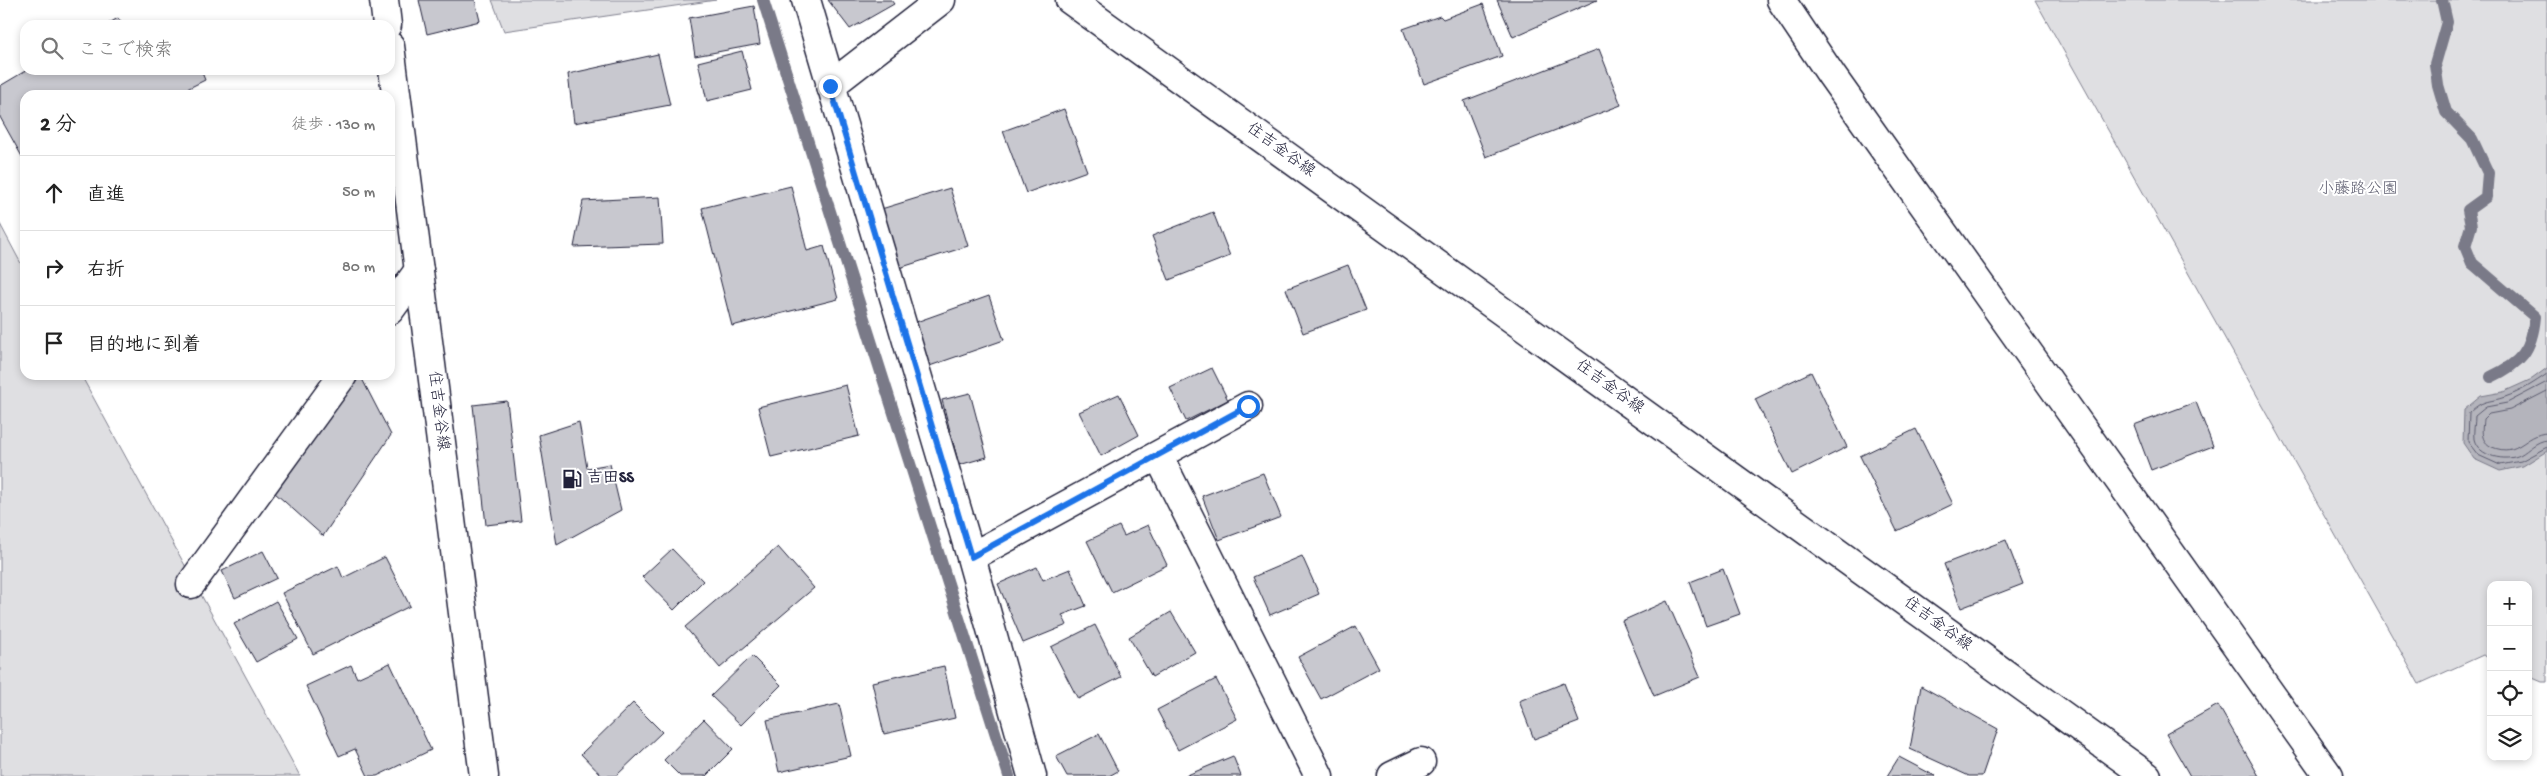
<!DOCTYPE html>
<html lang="ja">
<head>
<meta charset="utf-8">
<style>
  body { margin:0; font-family:"Gochi Hand","Klee One",sans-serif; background:#f2f2f2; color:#222 }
  .controls { position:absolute; right:15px; bottom:15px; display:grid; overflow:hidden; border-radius:10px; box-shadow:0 2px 8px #0003 }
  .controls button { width:45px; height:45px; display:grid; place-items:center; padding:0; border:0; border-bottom:1px solid #e0e0e0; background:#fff; color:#222; font:25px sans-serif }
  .stop { position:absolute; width:15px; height:15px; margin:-11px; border:4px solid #1a73e8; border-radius:50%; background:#fff }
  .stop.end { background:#1a73e8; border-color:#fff; box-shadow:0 1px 5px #0008 }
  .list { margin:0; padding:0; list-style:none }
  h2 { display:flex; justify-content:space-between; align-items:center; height:65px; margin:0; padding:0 20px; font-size:21px }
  h2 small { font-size:16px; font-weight:400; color:#767676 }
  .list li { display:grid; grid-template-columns:32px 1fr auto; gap:15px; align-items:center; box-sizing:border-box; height:75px; padding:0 20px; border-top:1px solid #e0e0e0 }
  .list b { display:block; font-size:19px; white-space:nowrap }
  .list em { font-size:16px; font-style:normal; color:#767676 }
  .icon { flex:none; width:28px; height:28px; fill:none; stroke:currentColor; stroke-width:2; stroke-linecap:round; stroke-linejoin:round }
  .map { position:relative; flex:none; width:2547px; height:776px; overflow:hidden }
  .search { position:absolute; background:#fff; box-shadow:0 2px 8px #0003; left:20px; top:20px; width:375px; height:55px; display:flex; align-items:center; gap:12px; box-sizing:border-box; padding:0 18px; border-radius:15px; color:#767676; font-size:19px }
  .panel { position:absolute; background:#fff; box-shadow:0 2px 8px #0003; left:20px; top:90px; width:375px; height:290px; border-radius:15px }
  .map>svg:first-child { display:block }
  .green { fill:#dfdfe2; stroke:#80808e }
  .water { fill:#b4b4bc; stroke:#7a7a88 }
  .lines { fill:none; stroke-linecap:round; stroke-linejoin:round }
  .shore { stroke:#5c5c6f; stroke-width:1 }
  .stream { stroke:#7a7a88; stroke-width:12 }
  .building { fill:#c8c8cf; stroke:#22223b }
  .minor-casing { stroke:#22223b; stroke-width:31 }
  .major-casing { stroke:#22223b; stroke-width:31 }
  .minor { stroke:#fff; stroke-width:28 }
  .major { stroke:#fff; stroke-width:28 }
  .route { stroke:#1a73e8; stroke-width:6 }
  .labels { text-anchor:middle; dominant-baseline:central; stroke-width:4; stroke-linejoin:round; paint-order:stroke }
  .street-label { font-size:16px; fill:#22223b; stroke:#fff }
  .park-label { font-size:16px; fill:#5b5b6d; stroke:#fff }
  .poi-label { font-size:16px; font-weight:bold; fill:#22223b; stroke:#fff; text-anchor:start }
</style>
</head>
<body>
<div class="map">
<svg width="2547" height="776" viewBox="0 0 2547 776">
  <rect width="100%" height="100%" fill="#fff"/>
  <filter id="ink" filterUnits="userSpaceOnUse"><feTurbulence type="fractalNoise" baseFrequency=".02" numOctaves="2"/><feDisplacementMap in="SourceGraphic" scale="10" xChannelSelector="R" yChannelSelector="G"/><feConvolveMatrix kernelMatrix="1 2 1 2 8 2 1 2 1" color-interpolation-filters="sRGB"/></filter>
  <g filter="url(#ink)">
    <path class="green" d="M492,0h224l-212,31z
      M2035,0h512v682h-5l-14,-6v-91h-37v74l-8,-4 -64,29z
      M0,224l25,47v104h56l219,401h-300z"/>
    <path class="water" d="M2547,368v83l-24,15 -23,5 -26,-12 -11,-16 1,-33 17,-14 22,-4 29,-13z"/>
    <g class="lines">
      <path class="shore" d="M2547,374c-13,9 -27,18 -42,23 -17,6 -22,2 -36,16l-1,29 10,13 22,10 21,-4 26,-14
        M2547,382l-40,21 -21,4 -11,9c0,7 -2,17 -1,23 4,18 32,23 46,16 9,-5 16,-14 27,-15
        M2547,391l-37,19 -21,4 -6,6c-1,11 -3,21 9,27 27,11 32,-13 55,-14"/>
      <path class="stream" d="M763,0l246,776
        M2442,0l5,22 -12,42 3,21 8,27 26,27 16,34 -2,24 -18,13 3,16 -6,20 7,17 63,54c-3,33 -14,46 -44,60"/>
    </g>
    <path class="building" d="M419,0h56l5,21 -53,13z
      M828,0h63l3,4 -44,25z
      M1497,0h100l-84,37z
      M1483,4l19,52 -78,28 -21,-55 37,-13 3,3z
      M754,6l6,38 -65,12 -6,-38z
      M118,18l5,7h-17z
      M1599,49l22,56 -135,52 -22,-56z
      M742,51l10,39 -45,11 -9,-39z
      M658,54l12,51 -96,18 -6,-49z
      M27,70h174l4,10 -30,15h-150v67l-25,-45v-31z
      M1064,109l23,62 -61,22 -23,-62z
      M791,186l16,65 17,-5 14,53 -106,27 -30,-118z
      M950,188l18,58 -72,23 -18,-59z
      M660,197l3,47 -89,3 9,-46z
      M1213,212l17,44 -61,24 -17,-44z
      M1348,265l18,45 -63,23 -17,-44z
      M989,296l15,44 -83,29 -16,-43z
      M1212,368l16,32 -42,21 -16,-33z
      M1811,372l36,75 -55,27 -37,-75z
      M360,375l31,60 -68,101 -48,-43z
      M846,385l13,51 -88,21 -13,-50z
      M970,393l17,64 -28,8 -17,-65z
      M1119,394l20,41 -38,21 -22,-44z
      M507,401l14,120 -35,4 -13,-120z
      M2196,402l17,44 -62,24 -17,-45z
      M579,422l8,46 23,-4 11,46 -64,35 -18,-110z
      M1916,429l37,75 -56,27 -37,-75z
      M1263,473l18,44 -62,23 -17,-44z
      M1148,525l19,40 -55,27 -25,-51 32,-15 5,10z
      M2006,540l17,44 -62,24 -17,-44z
      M778,547l36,41 -94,80 -35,-41z
      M672,549l31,32 -29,29 -32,-33z
      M263,551l14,27 -42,20 -13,-27z
      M1302,556l17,38 -49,21 -17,-38z
      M385,557l25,49 -97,48 -31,-61 56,-27 5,12z
      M1037,567l6,13 27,-11 16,37 -24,9 5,10 -44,18 -25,-59z
      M1723,569l17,45 -34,12 -16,-44z
      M276,601l22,38 -42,23 -22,-38z
      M1667,601l33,76 -46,19 -32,-75z
      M1171,612l24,40 -43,25 -23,-40z
      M1095,625l26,52 -43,22 -27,-52z
      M1356,626l23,42 -58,31 -23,-42z
      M752,656l29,29 -40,40 -30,-29z
      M390,663l41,87 -54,26h-9l-13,-27 -16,7 -33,-70 45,-21 6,13z
      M944,666l11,52 -71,16 -12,-52z
      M1216,679l21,40 -59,31 -21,-40z
      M1564,683l15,39 -45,17 -15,-38z
      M1921,686l77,43 -16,47h-13l-59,-27z
      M633,703l29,29 -46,44h-14l-21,-22z
      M839,704l12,52 -72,16 -12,-52z
      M2218,705l41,71h-69l-24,-42z
      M704,719l29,30 -27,27h-26l-16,-16z
      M1099,734l19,37 -9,5h-42l-11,-20z
      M1233,756l8,20h-56z
      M1899,757l36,19h-48z"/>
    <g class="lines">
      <defs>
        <path id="minor" d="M806,0l165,557 61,219
          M1781,0l51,76 497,700
          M830,86l111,-86
          M390,310l29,-40
          M1158,455l161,321
          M971,557l277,-151
          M191,584l152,-209
          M1392,776l29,-14"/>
        <path id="major" d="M384,0l3,25
          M1070,0l1077,776
          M390,46l94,730"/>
      </defs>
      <use href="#minor" class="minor-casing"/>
      <use href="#major" class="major-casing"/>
      <use href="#minor" class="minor"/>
      <use href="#major" class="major"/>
    </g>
  </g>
  <g class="lines" filter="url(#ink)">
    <path class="route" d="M830,86l141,471 277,-151"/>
  </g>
  <defs>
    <symbol id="fuel-bare" viewBox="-9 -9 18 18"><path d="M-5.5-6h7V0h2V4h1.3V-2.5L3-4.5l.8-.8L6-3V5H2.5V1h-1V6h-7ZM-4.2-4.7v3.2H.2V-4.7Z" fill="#22223b" stroke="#fff" stroke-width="2.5" paint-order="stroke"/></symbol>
  </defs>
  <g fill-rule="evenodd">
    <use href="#fuel-bare" x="558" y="465" width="28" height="28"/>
  </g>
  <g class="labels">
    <g class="street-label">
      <text transform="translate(1280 151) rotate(36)">住吉金谷線</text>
      <text transform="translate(1609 388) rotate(36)">住吉金谷線</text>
      <text transform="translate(437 411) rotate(83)">住吉金谷線</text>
      <text transform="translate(1937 625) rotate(36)">住吉金谷線</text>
    </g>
    <g class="park-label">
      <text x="2358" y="190">小藤路公園</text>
    </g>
    <g class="poi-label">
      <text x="587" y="479">吉田SS</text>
    </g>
  </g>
</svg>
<div class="controls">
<button>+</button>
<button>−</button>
<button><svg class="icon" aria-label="locate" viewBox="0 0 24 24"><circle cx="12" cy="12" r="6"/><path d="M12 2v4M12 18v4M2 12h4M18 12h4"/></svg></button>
<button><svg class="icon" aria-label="layers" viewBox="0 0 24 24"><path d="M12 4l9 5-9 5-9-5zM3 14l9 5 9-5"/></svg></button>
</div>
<div class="stop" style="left:1248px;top:406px"></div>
<div class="stop end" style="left:830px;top:86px"></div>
<div class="search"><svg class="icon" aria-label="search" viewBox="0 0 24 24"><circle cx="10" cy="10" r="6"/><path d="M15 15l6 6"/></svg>ここで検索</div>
<section class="panel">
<h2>2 分<small>徒歩 · 130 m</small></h2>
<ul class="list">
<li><svg class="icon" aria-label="ahead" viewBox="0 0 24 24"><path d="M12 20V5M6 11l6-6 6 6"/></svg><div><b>直進</b></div><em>50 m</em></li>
<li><svg class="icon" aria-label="right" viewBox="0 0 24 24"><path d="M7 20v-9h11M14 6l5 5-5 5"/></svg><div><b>右折</b></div><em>80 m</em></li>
<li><svg class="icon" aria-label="arrive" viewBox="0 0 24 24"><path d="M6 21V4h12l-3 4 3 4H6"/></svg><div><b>目的地に到着</b></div></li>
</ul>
</section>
</div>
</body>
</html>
